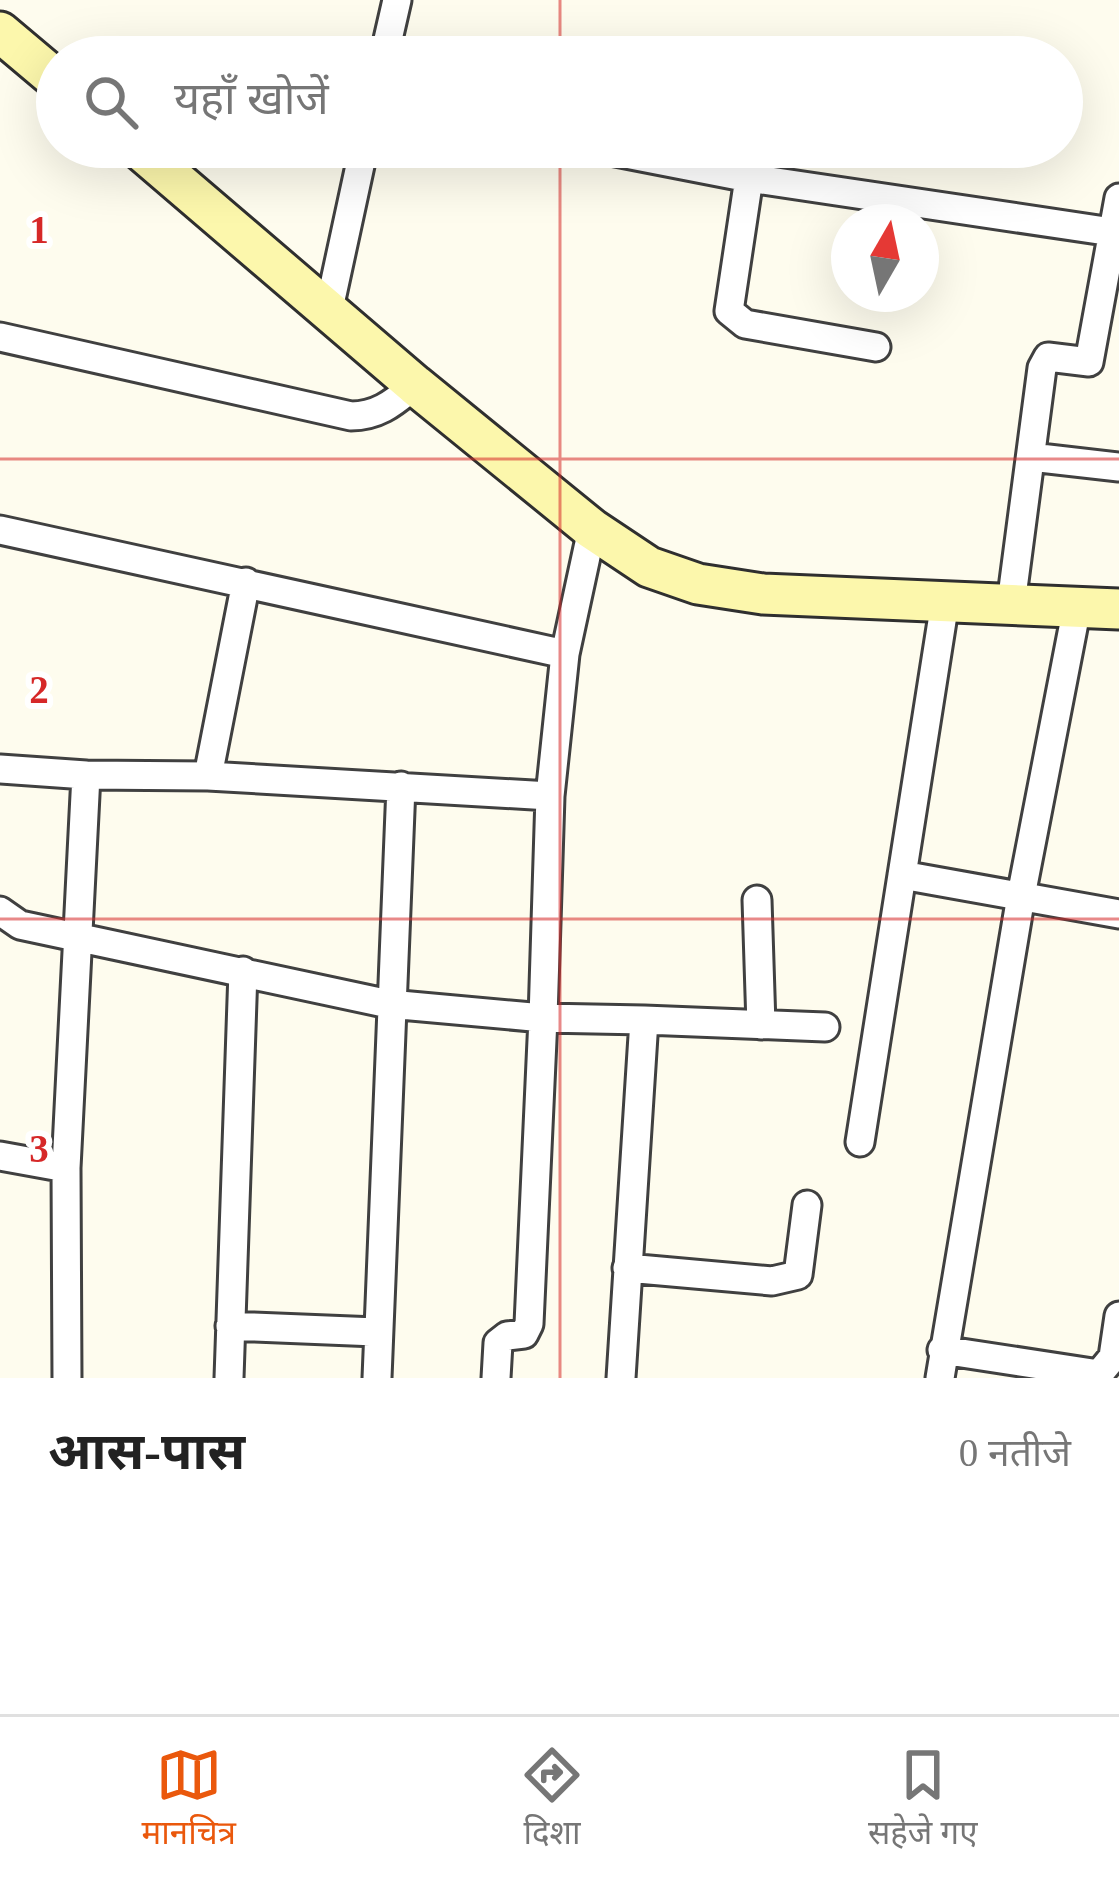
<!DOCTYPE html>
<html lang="hi">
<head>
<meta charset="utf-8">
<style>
  body { margin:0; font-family:"Times New Roman","Noto Sans Devanagari",serif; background:#f2f2f2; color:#222 }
  .compass { position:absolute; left:831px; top:204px; width:108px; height:108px; border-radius:50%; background:#fff; box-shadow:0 12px 48px #0002; rotate:9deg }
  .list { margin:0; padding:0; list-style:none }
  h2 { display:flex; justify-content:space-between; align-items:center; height:156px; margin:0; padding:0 48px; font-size:51px }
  h2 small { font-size:39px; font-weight:400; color:#767676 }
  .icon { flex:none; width:66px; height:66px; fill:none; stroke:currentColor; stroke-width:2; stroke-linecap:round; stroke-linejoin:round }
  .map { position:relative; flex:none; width:1119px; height:1378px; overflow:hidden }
  .search { position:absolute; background:#fff; box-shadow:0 12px 48px #0002; left:36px; right:36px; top:36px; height:132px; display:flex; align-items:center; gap:30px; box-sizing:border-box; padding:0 42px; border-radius:66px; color:#767676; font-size:45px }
  .sheet { height:336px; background:#fff }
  nav { display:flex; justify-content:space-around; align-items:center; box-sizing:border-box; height:168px; border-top:3px solid #e0e0e0; background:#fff; font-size:33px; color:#767676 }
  nav a { display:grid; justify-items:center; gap:6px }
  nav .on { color:#ea580c }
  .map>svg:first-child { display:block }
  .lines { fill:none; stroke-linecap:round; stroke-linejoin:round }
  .street-casing { stroke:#404040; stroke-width:33 }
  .secondary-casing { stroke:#2f2f2f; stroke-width:45 }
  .street { stroke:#fff; stroke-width:27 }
  .secondary { stroke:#fcf7ac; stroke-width:39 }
  .grid { fill:none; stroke:#d62828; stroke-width:3; stroke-opacity:0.55 }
  .grid-label { font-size:39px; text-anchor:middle; font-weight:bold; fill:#d62828; stroke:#fff; stroke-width:12; stroke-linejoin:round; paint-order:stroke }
</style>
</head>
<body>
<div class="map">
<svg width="1119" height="1378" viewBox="0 0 1119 1378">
  <rect width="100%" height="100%" fill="#fefcee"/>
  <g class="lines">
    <defs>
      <path id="street" d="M384,57l13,-57
        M590,147l159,31 363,54
        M749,178l-20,133 16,13 131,23
        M329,309l35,-162
        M0,337l351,79c28,0 43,-14 64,-31
        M1031,457l88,10
        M0,530l565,124
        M1011,604l31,-236 6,-11 41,5 30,-164
        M0,769l86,6
        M208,776l38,-194
        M902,875l217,39
        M757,900l4,125
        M0,911l20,14 369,79 154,14 7,-222 15,-142 27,-125
        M644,1020l181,7
        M860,1142l85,-540
        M0,1156l66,12
        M627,1268l145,13 26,-6 9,-70
        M230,1326l146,6
        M942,1350l157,24 14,-17 6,-41
        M67,1378l-1,-210 20,-393 122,1 342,20
        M229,1378l14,-407
        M377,1378l24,-592
        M496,1378l2,-35 9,-7 17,-2 5,-10 14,-306 101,2 -23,358
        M940,1378l81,-482 56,-289"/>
      <path id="secondary" d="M0,32l57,48
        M137,147l278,238 177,144 57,38 49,17 65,10 356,15"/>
    </defs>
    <use href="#street" class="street-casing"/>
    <use href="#secondary" class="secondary-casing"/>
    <use href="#street" class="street"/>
    <use href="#secondary" class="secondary"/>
  </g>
  <path class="grid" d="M560,0v57M560,147v1231M0,459h1119M0,919h1119"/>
  <g class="grid-label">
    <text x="39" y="243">1</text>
    <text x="39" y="703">2</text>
    <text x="39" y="1162">3</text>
  </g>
</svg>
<svg class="compass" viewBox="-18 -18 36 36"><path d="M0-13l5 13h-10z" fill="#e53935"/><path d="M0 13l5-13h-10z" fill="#767676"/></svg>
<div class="search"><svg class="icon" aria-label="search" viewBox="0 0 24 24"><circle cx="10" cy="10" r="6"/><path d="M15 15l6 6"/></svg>यहाँ खोजें</div>
</div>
<section class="sheet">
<h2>आस-पास<small>0 नतीजे</small></h2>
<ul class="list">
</ul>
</section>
<nav>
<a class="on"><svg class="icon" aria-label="map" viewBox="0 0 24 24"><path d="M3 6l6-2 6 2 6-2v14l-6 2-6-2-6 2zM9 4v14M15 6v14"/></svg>मानचित्र</a>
<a><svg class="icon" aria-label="directions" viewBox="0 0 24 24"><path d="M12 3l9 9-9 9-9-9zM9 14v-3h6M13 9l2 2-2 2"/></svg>दिशा</a>
<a><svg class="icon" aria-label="saved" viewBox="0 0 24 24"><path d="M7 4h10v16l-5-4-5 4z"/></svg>सहेजे गए</a>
</nav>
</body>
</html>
